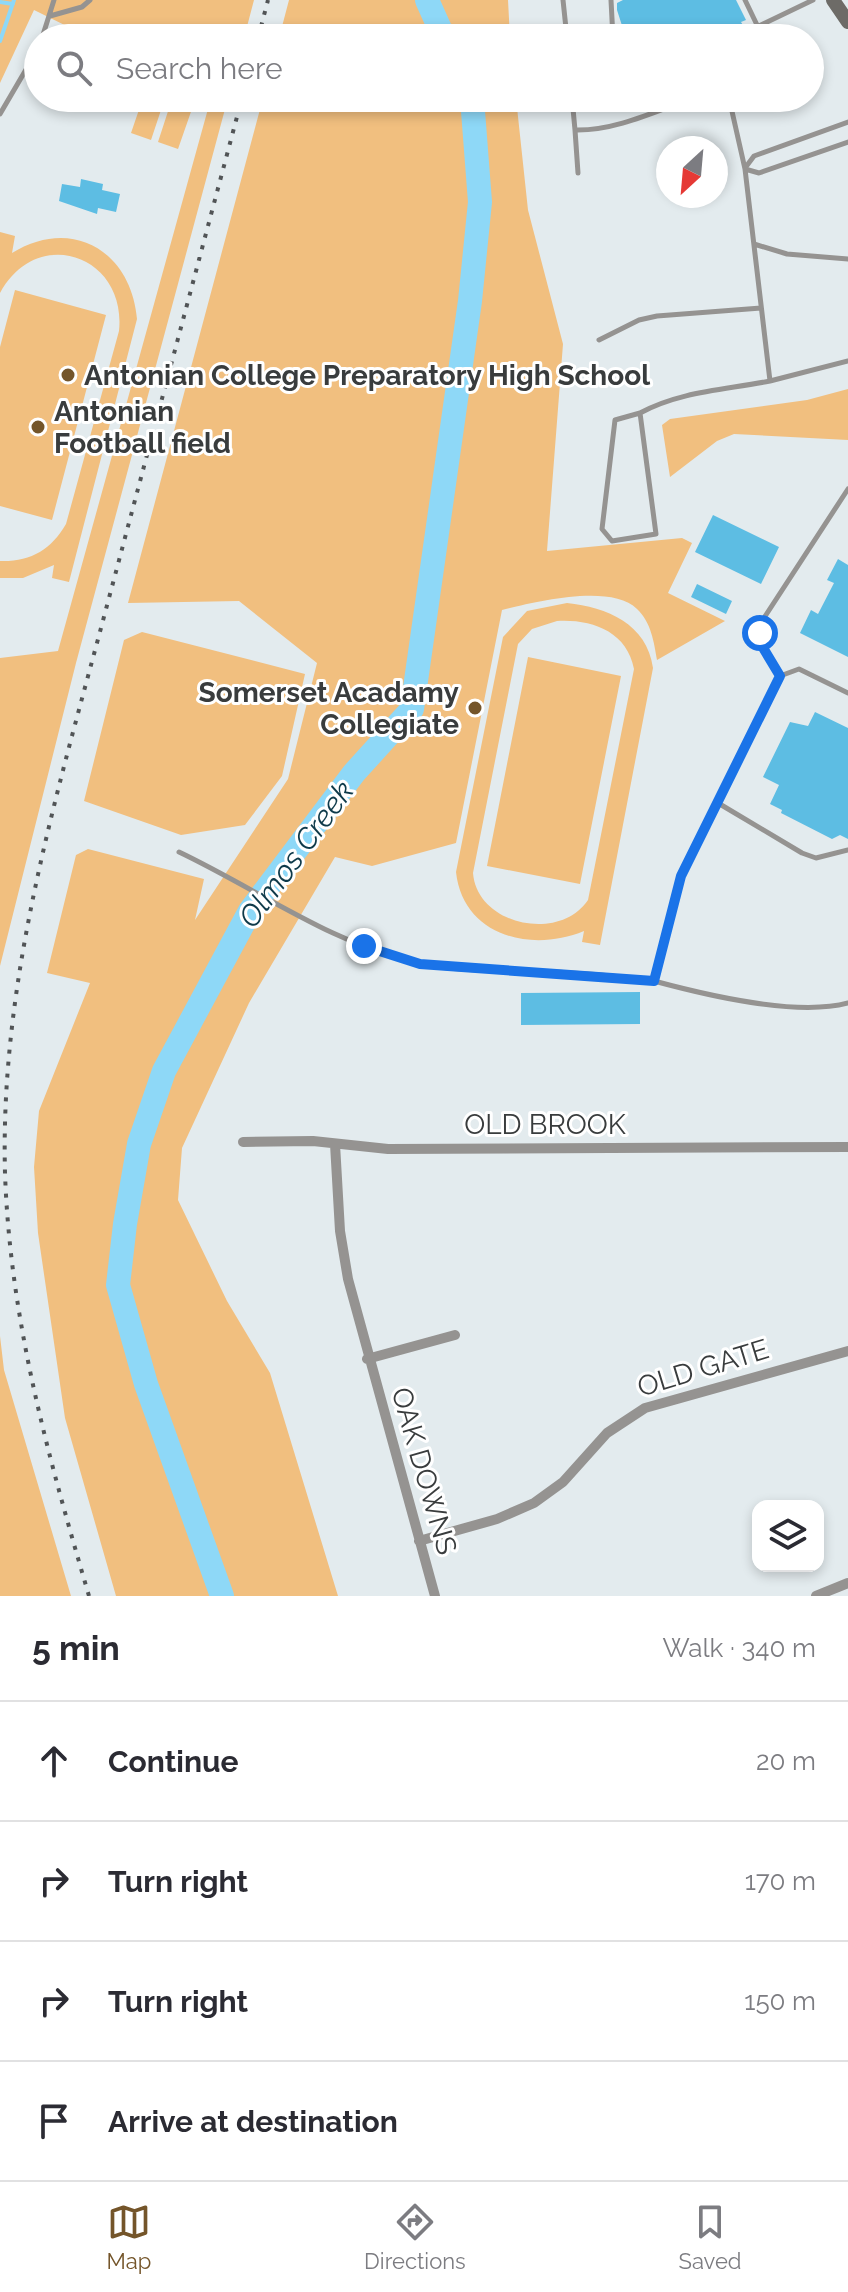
<!DOCTYPE html>
<html lang="en">
<head>
<meta charset="utf-8">
<style>
  body { margin:0; font-family:Raleway,sans-serif; background:#f7f7f7; color:#2b2b33 }
  .controls { position:absolute; right:24px; bottom:24px; display:grid; overflow:hidden; border-radius:16px; box-shadow:0 4px 12px #0003 }
  .controls button { width:72px; height:72px; display:grid; place-items:center; padding:0; border:0; border-bottom:2px solid #e1e1e2; background:#fff; color:#2b2b33; font:40px sans-serif }
  .compass { position:absolute; left:656px; top:136px; width:72px; height:72px; border-radius:50%; background:#fff; box-shadow:0 4px 12px #0003; rotate:206deg }
  .stop { position:absolute; width:24px; height:24px; margin:-18px; border:6px solid #1a73e8; border-radius:50%; background:#fff }
  .stop.end { background:#1a73e8; border-color:#fff; box-shadow:0 2px 8px #0008 }
  .list { margin:0; padding:0; list-style:none }
  h2 { display:flex; justify-content:space-between; align-items:center; height:104px; margin:0; padding:0 32px; font-size:34px }
  h2 small { font-size:26px; font-weight:400; color:#7c7c81 }
  .list li { display:grid; grid-template-columns:52px 1fr auto; gap:24px; align-items:center; box-sizing:border-box; height:120px; padding:0 32px; border-top:2px solid #e1e1e2 }
  .list b { display:block; font-size:30px; white-space:nowrap }
  .list em { font-size:26px; font-style:normal; color:#7c7c81 }
  .icon { flex:none; width:44px; height:44px; fill:none; stroke:currentColor; stroke-width:2; stroke-linecap:round; stroke-linejoin:round }
  .map { position:relative; flex:none; width:848px; height:1596px; overflow:hidden }
  .search { position:absolute; background:#fff; box-shadow:0 4px 12px #0003; left:24px; right:24px; top:24px; height:88px; display:flex; align-items:center; gap:20px; box-sizing:border-box; padding:0 28px; border-radius:44px; color:#7c7c81; font-size:30px }
  .sheet { height:584px; background:#fff }
  nav { display:flex; justify-content:space-around; align-items:center; box-sizing:border-box; height:112px; border-top:2px solid #e1e1e2; background:#fff; font-size:22px; color:#7c7c81 }
  nav a { display:grid; justify-items:center; gap:4px }
  nav .on { color:#74552a }
  .map>svg:first-child { display:block }
  .green { fill:#f1bf7f; fill-rule:evenodd }
  .lines { fill:none; stroke-linecap:round; stroke-linejoin:round }
  .stream { stroke:#8ed8f7; stroke-width:4 }
  .river { stroke:#8ed8f7; stroke-width:24 }
  .building { fill:#5dbde3 }
  .service { stroke:#959391; stroke-width:5 }
  .minor { stroke:#959391; stroke-width:10 }
  .secondary { stroke:#6d6b67; stroke-width:14 }
  .rail { stroke:#515456; stroke-width:4; stroke-dasharray:4 8; stroke-linecap:butt }
  .route { stroke:#1a73e8; stroke-width:10 }
  .poi-dot { fill:#74552a; stroke:#fff; stroke-width:3 }
  .labels { text-anchor:middle; dominant-baseline:central; stroke-width:6; stroke-linejoin:round; paint-order:stroke }
  .poi-label { font-size:28px; font-weight:bold; fill:#393c3d; stroke:#fff; text-anchor:start }
  .street-label { font-size:28px; fill:#393c3d; stroke:#fff }
  .water-label { font-size:30px; font-style:italic; fill:#0e3a4a; stroke:#fff }
</style>
</head>
<body>
<div class="map">
<svg width="848" height="1596" viewBox="0 0 848 1596">
  <rect width="100%" height="100%" fill="#e3ebee"/>
  <path class="green" d="M0,0h254l-10,38h-153l-57,-28 -34,73z
    M289,0h219l2,38h-231z
    M143,98h22l-14,42 -20,-7z
    M211,98h17l-152,565 -76,303v-308l58,-7z
    M263,98h253l12,112 35,134 -16,207 135,-13 10,5 -24,50 57,28 -68,39c-3,-18 -6,-38 -20,-51 -26,-26 -103,-7 -135,1l-46,233 -84,23 -37,-9 -86,146 -67,145 -4,52 49,101 43,72 68,223h-222l-51,-178 -27,-185 -4,-66 5,-56 51,-128 -43,-10 29,-118 12,-6 116,30 -9,41 93,-141 29,-116 -78,-62 -111,2z
    M172,99l21,7 -15,43 -20,-7z
    M0,232l15,4 -3,17c60,-37 119,-2 125,66l-68,263 -17,-4 2,-13 -31,13h-23v-17c30,1 51,-11 66,-37l53,-193c8,-76 -82,-107 -119,-38z
    M15,290l91,25 -54,205 -52,-14v-159z
    M848,389v51l-114,-6 -17,7 -47,36 -8,-52 8,-6 137,-19z
    M567,603c40,4 80,21 86,65l-53,277 -18,-3 2,-11c-53,22 -121,5 -128,-59l47,-235 24,-26zM557,621c34,-2 70,10 77,48l-46,231c-29,43 -111,25 -115,-27l45,-229 14,-15z
    M142,632l163,42 -23,102 -37,49 -64,10 -97,-34 40,-161z
    M528,657l93,19 -41,208 -93,-18z
    M0,1336l4,34 67,226h-71z"/>
  <g class="lines">
    <path class="stream" d="M0,2l13,2
      M0,41l14,-41"/>
    <path class="river" d="M427,0l17,38
      M222,1596l-76,-212 -28,-99 7,-61 14,-80 25,-73 86,-160 104,-138 58,-64 58,-408 10,-99 -8,-104"/>
  </g>
  <path class="building" d="M623,0h113l10,20 -5,2 3,5 -22,11h-96l-9,-28v-7z
    M81,179l22,5 -1,6 18,4 -4,18 -18,-4 -1,6 -38,-13 3,-17 18,3z
    M713,515l66,32 -18,37 -66,-32z
    M838,559l10,6v92l-48,-24 11,-23 7,4 16,-31 -7,-3z
    M697,584l35,17 -6,13 -35,-17z
    M815,712l33,16v111l-8,-4 -8,4 -51,-26 1,-3 -12,-6 9,-19 -16,-8 27,-55 18,4z
    M640,992v32l-119,1v-32z"/>
  <g class="lines">
    <path class="service" d="M563,0l4,38
      M611,0l2,38
      M745,0l13,27
      M50,16l32,-9 8,-7
      M42,38l12,-38
      M734,38l79,-38
      M572,98l3,32c40,1 81,-19 118,-32
      M729,98l16,71 25,212 78,-20
      M0,114l38,-65
      M575,130l3,43
      M745,168l9,-12 94,-34
      M745,169l14,4 89,-31
      M754,244l33,10 61,5
      M599,340l40,-20 18,-4 104,-8
      M640,413l-25,7 -13,109 10,12 44,-7 -16,-121c41,-22 85,-23 130,-32
      M780,676l19,-7 49,24
      M718,803l84,50 14,5 32,-8
      M179,852c78,37 152,91 237,111 35,8 74,7 110,8 43,1 85,4 128,10l27,-105 99,-200 -18,-30v-25l86,-132
      M654,981c52,14 142,36 194,22"/>
    <path class="minor" d="M243,1142l70,-1 75,8 460,-2
      M335,1144l5,87 8,48 87,317
      M367,1359l88,-24
      M419,1541l78,-22 37,-16 29,-21 44,-49 38,-25 203,-57
      M816,1596l32,-13"/>
    <path class="secondary" d="M833,0l15,22"/>
    <path class="rail" d="M258,38l10,-38
      M89,1596c-41,-140 -79,-276 -84,-423 -5,-187 48,-366 96,-545 47,-177 94,-353 141,-530"/>
  </g>
  <g class="lines">
    <path class="route" d="M364,946l56,18 234,17 27,-105 99,-200 -18,-30 -2,-13"/>
  </g>
  <g class="poi-dot">
    <circle cx="68" cy="375" r="8"/>
    <circle cx="38" cy="427" r="8"/>
    <circle cx="475" cy="708" r="8"/>
  </g>
  <g class="labels">
    <g class="poi-label">
      <text x="84" y="375">Antonian College Preparatory High School</text>
      <text x="54" y="411">Antonian<tspan x="54" dy="32">Football field</tspan></text>
      <text x="459" y="692" text-anchor="end">Somerset Acadamy<tspan x="459" dy="32">Collegiate</tspan></text>
    </g>
    <g class="street-label">
      <text x="545" y="1124">OLD BROOK</text>
      <text transform="translate(703 1368) rotate(-17)">OLD GATE</text>
      <text transform="translate(424 1471) rotate(74)">OAK DOWNS</text>
    </g>
    <g class="water-label">
      <text transform="translate(296 854) rotate(-54)">Olmos Creek</text>
    </g>
  </g>
</svg>
<div class="controls">
<button><svg class="icon" aria-label="layers" viewBox="0 0 24 24"><path d="M12 4l9 5-9 5-9-5zM3 14l9 5 9-5"/></svg></button>
</div>
<svg class="compass" viewBox="-18 -18 36 36"><path d="M0-13l5 13h-10z" fill="#e53935"/><path d="M0 13l5-13h-10z" fill="#7c7c81"/></svg>
<div class="stop" style="left:760px;top:633px"></div>
<div class="stop end" style="left:364px;top:946px"></div>
<div class="search"><svg class="icon" aria-label="search" viewBox="0 0 24 24"><circle cx="10" cy="10" r="6"/><path d="M15 15l6 6"/></svg>Search here</div>
</div>
<section class="sheet">
<h2>5 min<small>Walk · 340 m</small></h2>
<ul class="list">
<li><svg class="icon" aria-label="ahead" viewBox="0 0 24 24"><path d="M12 20V5M6 11l6-6 6 6"/></svg><div><b>Continue</b></div><em>20 m</em></li>
<li><svg class="icon" aria-label="right" viewBox="0 0 24 24"><path d="M7 20v-9h11M14 6l5 5-5 5"/></svg><div><b>Turn right</b></div><em>170 m</em></li>
<li><svg class="icon" aria-label="right" viewBox="0 0 24 24"><path d="M7 20v-9h11M14 6l5 5-5 5"/></svg><div><b>Turn right</b></div><em>150 m</em></li>
<li><svg class="icon" aria-label="arrive" viewBox="0 0 24 24"><path d="M6 21V4h12l-3 4 3 4H6"/></svg><div><b>Arrive at destination</b></div></li>
</ul>
</section>
<nav>
<a class="on"><svg class="icon" aria-label="map" viewBox="0 0 24 24"><path d="M3 6l6-2 6 2 6-2v14l-6 2-6-2-6 2zM9 4v14M15 6v14"/></svg>Map</a>
<a><svg class="icon" aria-label="directions" viewBox="0 0 24 24"><path d="M12 3l9 9-9 9-9-9zM9 14v-3h6M13 9l2 2-2 2"/></svg>Directions</a>
<a><svg class="icon" aria-label="saved" viewBox="0 0 24 24"><path d="M7 4h10v16l-5-4-5 4z"/></svg>Saved</a>
</nav>
</body>
</html>
